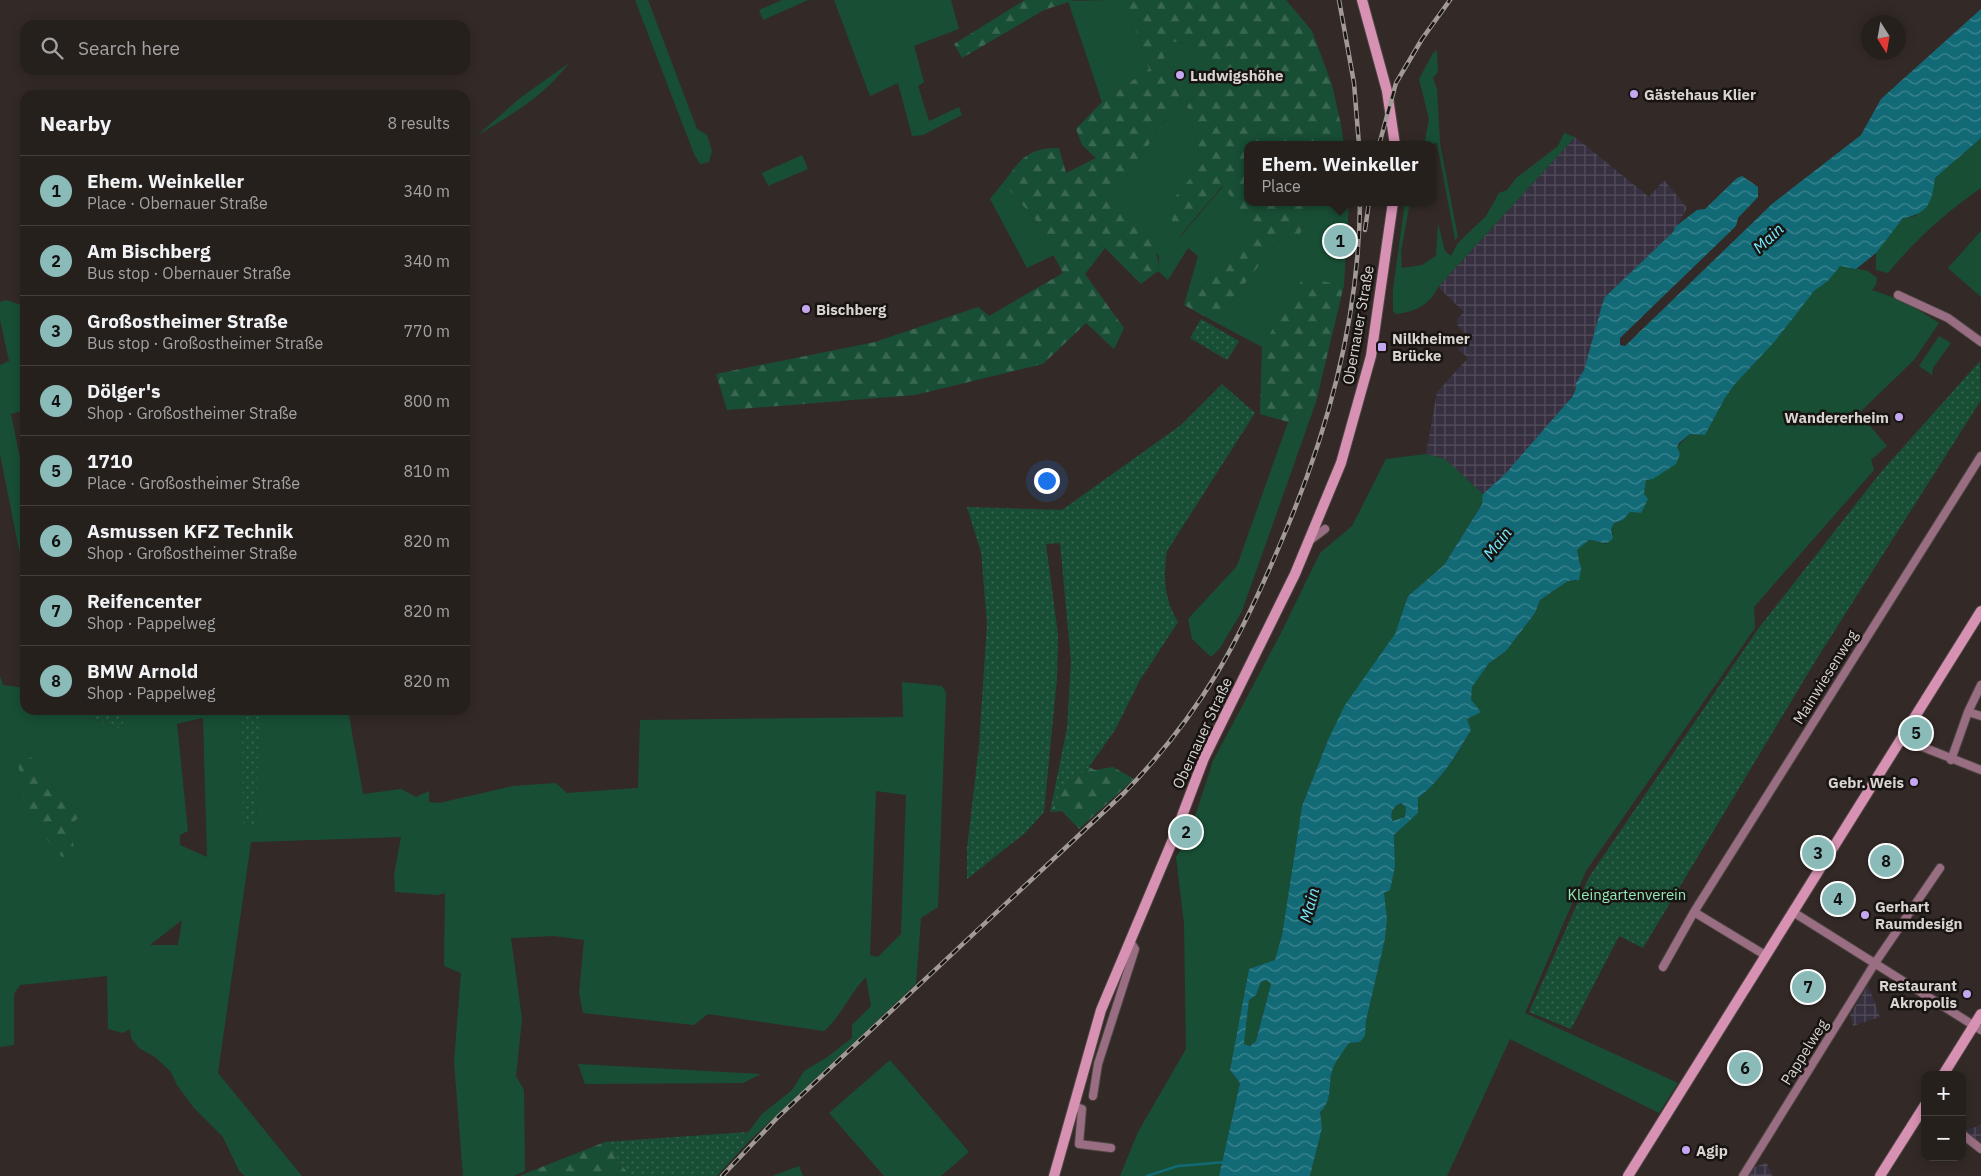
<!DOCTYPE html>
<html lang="en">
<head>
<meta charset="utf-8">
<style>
  body { margin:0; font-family:"IBM Plex Sans",sans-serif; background:#322d2a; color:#f1f3f6 }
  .controls { position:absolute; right:15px; bottom:15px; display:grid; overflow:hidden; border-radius:10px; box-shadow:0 2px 12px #0003 }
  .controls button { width:45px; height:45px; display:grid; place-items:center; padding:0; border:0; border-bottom:1px solid #423e3b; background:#26201d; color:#f1f3f6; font:25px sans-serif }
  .compass { position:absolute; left:1861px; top:15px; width:45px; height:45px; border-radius:50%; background:#26201d; box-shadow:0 2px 12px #0003; rotate:169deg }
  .you { position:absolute; left:1046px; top:480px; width:18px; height:18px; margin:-12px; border:4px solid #fff; border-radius:50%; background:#1a73e8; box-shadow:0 0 0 8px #1a73e833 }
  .badge { display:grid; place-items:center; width:32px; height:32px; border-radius:50%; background:#8bbbb9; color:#111; font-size:16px; font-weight:700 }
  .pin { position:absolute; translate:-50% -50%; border:2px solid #fff; box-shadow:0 1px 5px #0006 }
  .popup { position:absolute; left:1244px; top:141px; width:192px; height:65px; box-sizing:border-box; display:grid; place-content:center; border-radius:10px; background:#26201d; filter:drop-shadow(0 1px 4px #0005); font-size:16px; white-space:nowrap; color:#a4a3a4 }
  .popup b { font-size:19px; color:#f1f3f6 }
  .popup::after { content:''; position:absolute; left:50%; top:100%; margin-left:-10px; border:10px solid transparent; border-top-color:#26201d }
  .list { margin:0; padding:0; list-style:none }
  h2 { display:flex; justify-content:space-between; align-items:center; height:65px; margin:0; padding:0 20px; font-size:21px }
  h2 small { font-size:16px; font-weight:400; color:#a4a3a4 }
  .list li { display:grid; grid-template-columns:32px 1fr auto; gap:15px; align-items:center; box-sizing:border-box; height:70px; padding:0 20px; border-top:1px solid #423e3b }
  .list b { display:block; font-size:19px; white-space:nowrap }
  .list p { margin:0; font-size:16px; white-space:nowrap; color:#a4a3a4 }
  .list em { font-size:16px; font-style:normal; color:#a4a3a4 }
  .icon { flex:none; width:28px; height:28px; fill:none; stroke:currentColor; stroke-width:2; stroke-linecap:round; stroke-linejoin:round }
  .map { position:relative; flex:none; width:1981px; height:1176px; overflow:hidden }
  .search { position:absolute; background:#26201d; box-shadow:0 2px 12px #0003; left:20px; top:20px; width:450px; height:55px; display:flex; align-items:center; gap:12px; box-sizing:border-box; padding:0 18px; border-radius:15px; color:#a4a3a4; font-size:19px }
  .panel { position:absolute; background:#26201d; box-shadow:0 2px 12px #0003; left:20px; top:90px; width:450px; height:625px; border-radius:15px }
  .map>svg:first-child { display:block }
  .industrial { fill:url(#industrial-grid) }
  .green { fill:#184f34; fill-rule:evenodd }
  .forest { fill:url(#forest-firs) }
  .garden { fill:url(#garden-dots) }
  .water { fill:url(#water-waves); fill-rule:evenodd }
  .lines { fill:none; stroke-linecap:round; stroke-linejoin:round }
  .stream { stroke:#126a77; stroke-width:2.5 }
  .street-casing { stroke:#4e4542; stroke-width:10 }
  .secondary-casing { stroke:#4e4542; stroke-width:12 }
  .street { stroke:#996d82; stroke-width:8 }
  .secondary { stroke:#d791b2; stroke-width:10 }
  .rail-casing { stroke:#a19a97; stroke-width:4.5 }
  .rail { stroke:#181412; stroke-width:2.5; stroke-dasharray:8; stroke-linecap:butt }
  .poi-dot { fill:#c5a7f1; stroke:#181412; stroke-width:2 }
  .labels { text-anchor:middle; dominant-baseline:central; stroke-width:5; stroke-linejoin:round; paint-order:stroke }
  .poi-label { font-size:15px; font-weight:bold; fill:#d9d4d1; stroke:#181412; text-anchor:start }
  .street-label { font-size:15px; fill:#d9d4d1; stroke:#181412 }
  .park-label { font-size:15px; fill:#92e8b7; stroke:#181412 }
  .water-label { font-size:16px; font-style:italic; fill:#77ecff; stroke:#181412 }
</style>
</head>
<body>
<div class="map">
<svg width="1981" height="1176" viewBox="0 0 1981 1176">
  <defs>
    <pattern id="industrial-grid" width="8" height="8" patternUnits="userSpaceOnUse" patternTransform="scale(1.25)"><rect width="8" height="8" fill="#373041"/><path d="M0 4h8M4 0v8" fill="none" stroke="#534d5b"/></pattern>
    <pattern id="forest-firs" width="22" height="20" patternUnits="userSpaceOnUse" patternTransform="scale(1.25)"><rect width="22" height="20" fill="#184f34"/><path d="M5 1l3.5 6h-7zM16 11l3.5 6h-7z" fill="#396750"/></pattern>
    <pattern id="garden-dots" width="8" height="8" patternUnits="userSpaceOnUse" patternTransform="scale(1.25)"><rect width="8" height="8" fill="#184f34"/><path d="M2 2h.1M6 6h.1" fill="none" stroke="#396750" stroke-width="1.8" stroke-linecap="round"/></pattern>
    <pattern id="water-waves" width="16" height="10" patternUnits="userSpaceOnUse" patternTransform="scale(1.25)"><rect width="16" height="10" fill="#126a77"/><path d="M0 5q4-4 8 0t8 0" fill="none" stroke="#3f858f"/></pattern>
  </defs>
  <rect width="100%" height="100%" fill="#332a27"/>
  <path class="industrial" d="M1575,137l74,60 15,-17 23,28 -14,24 -69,66 -20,72 -16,33 -60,68 -25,23 -38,-35 -19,-5 11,-62 31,-34 -10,-9 12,-11 -12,-11 -1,-8 7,-7 -26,-25z
    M1868,985l12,32 -27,9 -3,-11z
    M1981,1125v18l-17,-12z
    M1767,1163l5,13h-23l5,-9z"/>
  <path class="green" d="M635,0h13l49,129 10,6 5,16 -3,11 -9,2 -6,-10z
    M782,0h26l-45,20 -4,-10z
    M834,0h117l8,29 -45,17 10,36 -6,4 11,35 30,-14 3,8 -39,20 -11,1 -14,-53 -28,13z
    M1109,0l26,28 14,41 -47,33 -34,-101z
    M1172,42c21,0 25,3 35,22l-8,27 -12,15 15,58 -22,73 44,-52 30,46 -70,74 14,-49 -10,-8 -20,32 -10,-9 1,-15 -51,-54 54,-76 20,-23 -12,-36 -5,-6 -1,-5z
    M1437,50l1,22 -5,6 4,11 3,54 18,94 -3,3 -18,-97 -13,2 5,-26 -10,-40 14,-26z
    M569,63c-26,34 -55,50 -91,72l42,-37z
    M1341,125l3,20h-12z
    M1564,133l11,4 -137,150c-8,18 -23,25 -42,27l-3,-3v-22l12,-87h5l-9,50 1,16 20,-3 14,-9 2,-33 7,28 6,5 7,-13 28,-27 13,-23 8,-3 9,-12 42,-32z
    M1981,138v50c-36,25 -66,52 -93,85l-12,-3v-17l17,-24 10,-11 13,-2 19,-38z
    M802,155l6,14 -40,17 -6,-13z
    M1003,183l32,36 19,36 -27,13 -37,-69z
    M1314,202h35l-5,83 -41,-6 -41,68 -47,-25 63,-81 22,-7z
    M1981,231v66l-33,-29z
    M1840,265l28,6 9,7 -1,7 -4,5 34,12 33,21 -25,37 -55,53 28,33 -16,14 3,10 -120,137 1,21 -169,243 -61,142 153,70 -19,30 -149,-74 -63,137h-137l12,-48 -2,-16c13,-10 8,-28 12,-42 3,-9 12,-19 17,-27l11,-1 5,-6 1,-15 19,-82 2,-20 -4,-26 12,-27 -1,-31 24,-22v-15c25,-20 37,-40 53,-68l-4,-11 5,-32 17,-24 17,-12 29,-38 5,-13 28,-19h8l4,-18 -3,-13 12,-10 17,4 7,-10 -2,-5 3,-6 9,-3 7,-8 11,1 6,-14 -3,-5 2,-14 19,-9 15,-17 -3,-7 13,-13 15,1 20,-37 10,-14 79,-93 14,-10z
    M6,300l19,6v104l-14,4 14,69v97l-25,-126v-89l9,-4 -9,-41v-18z
    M1939,336l12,7 -18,25 -1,7 -13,-9z
    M1316,402l-74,209 -22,37 -9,9 -19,-18 -4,-20 49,-53 51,-144z
    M1426,454l19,5 38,35 1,6 -40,65 -36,31 -13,38 -32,48 -35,58 -26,66 -20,129 -7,26 -26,8 -19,101 10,13 -21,93h-99l18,-44 48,-83 -2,-125 -8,-67 11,-16 26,-80 67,-126 40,-82 32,-27 34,-67z
    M0,676l3,9 22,3v22h62l1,7 37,13 -4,-20h227l15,84 38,-5 15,8 13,-6v11l10,1 74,-17 43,-3 11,10 71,-5 2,-68 263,-3 -1,-35 40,4 4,7 -8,214 -17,11 -5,66 -168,158 -5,-3 19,-25 30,-24 12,-19 22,-13 26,-20v-13l19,-19 -5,-29c-16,16 -24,38 -42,54l-116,-17 -14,11 -111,-12 -4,-20 5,-53 -30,-4 -43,2 11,81 -6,57 8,14 1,81 -11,5h-51l-9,-114 7,-89 -17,-7 1,-73 -7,2 -43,-3 -1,-17 7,-38 -150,5 -33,231 84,103h-57l-6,-5 -16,-34 -29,-29 -17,-23 -6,-13 -16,-15 -16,-9 -8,-10 -1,-9 -7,4 -15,-4 -1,-53 -87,9 -6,9v51l-14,2zM258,715l-2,111 -12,-1 -2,-109zM202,718h1l4,139 -27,-12v-10l8,-4 -11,-107zM26,751l37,49 21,12 -12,12zM876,791l30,4 -5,139 -23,23 -8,-2zM182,920l-4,25h-29h1z
    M1401,803l5,4 -1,10 -14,4c0,-9 2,-14 10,-18z
    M1266,980l5,4 -15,57 -6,5 -6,-2 5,-44 7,-5 5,-13z
    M890,1060l79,92 -28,24h-57l-55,-63z
    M578,1064l183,10 -18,9 -158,1z
    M799,1166l4,10h-31z"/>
  <path class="forest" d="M1025,0h50l-31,10 -82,48 -8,-14z
    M1109,0h177l26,31 20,54 9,40 -9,20h-84v57h66l-14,32 -22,7 -63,81 -31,-17 70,-74 -31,-46 -44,52 -12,-30 35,-43 -15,-58 12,-15 8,-27c-10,-19 -14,-22 -35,-22l-8,14 1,5 5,6 12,36 -20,23 -54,76c24,20 52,33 50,69l-17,13 -36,-36 -20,26 39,54 -10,21 -28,-26 -43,41 -128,31 -188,15 -11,-36 159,-32 103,-35 11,9 74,-43 -28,-54 -32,-36c18,-24 24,-35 56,-35l7,25 30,-15 -14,-13 -6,-16 26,-27 47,-33 -14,-41z
    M1303,278l41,7 -28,117 -28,20 -28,-8 2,-67z
    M20,750l6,1 37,49 21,12 -12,12 2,31 -12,2 -35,-41 -9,-53z
    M1089,767l6,3 18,-3 21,12 -55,50 -17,-18 -12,1 14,-25z
    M605,1142l25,34h-111z"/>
  <path class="garden" d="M1201,319l38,22 -12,19 -37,-22z
    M1980,361l1,39 -165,260 -173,288 -24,-12 -48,93 -42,-17 60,-135 169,-248 123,-157z
    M1222,384l33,29 -88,138c-4,26 -3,48 11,71l-38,58 -25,50 -26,37 -25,20 -14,25 17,-84 4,-67 -11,-118 -14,1 12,91 -1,43 -13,134 -19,21 -58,46v-30l12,-103 8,-123 -6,-71 -14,-45 95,3 119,-85z
    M87,710h34l4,20 -37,-13z
    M259,715l-3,111 -13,-1 -1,-109z
    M748,1132l-5,7 5,3 -31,34h-87l-25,-34z"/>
  <path class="water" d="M1981,9v129l-46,40c-3,23 -6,36 -32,40l-27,35 -20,16 -16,-3 -12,15 -14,10 -39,50 -40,43 -10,14 -20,37 -15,-1 -11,9 -2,4 3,7 -4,10 -23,15 -7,1 -2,14 4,5 -7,14 -11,-1 -7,8 -9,3 -3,6 2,9c-7,10 -15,2 -24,2l-12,10 4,19 -2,11 -11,1 -28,19 -5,13 -29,38 -17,12 -17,24 -1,13 10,12 -14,7 4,11c-16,27 -28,48 -53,68v15l-24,22 1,31 -5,24 -6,3 3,26 -2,20 -19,82 -1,15 -5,6 -11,1c-5,8 -14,18 -17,28 -4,14 1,30 -12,41l2,16 -12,48h-91l21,-93 -10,-13 19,-101 26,-9 7,-25 20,-129 26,-66 17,-35 50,-71 13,-38 36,-31 38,-61 1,-10 23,-21 66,-76 4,-9v-5l8,-13 20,-72 69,-66 3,-6 21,-16 8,-1 32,-31 5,-2 16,11v10l-20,21 -2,8 -116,112v7l5,1 147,-142 89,-69 20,-36zM1401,803l5,4 -1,10 -13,4c-2,-9 1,-14 9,-18zM1266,980l5,4 -15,57 -6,5 -6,-2 5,-44 7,-5 5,-13z"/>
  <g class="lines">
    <path class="stream" d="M1147,1176l31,-10 48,-4"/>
    <defs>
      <path id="street" d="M1898,295l50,23 33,24
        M1309,541l16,-12
        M1968,712l13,4
        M1910,742l71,28
        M1951,760l17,-48 13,-27
        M1694,912l71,43
        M1793,912l188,118
        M1663,967l31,-55 287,-456
        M1093,1096l5,-32 37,-115 -5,-8
        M1073,1106l9,3 -3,35 32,4
        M1962,1134l19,15
        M1743,1176l132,-213 65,-95"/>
      <path id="secondary" d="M1362,0l25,91 8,54
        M1943,1075l38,-61
        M1054,1176l47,-166 73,-173 30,-79 91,-184 46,-111 30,-107 22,-154
        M1628,1176l353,-565
        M1880,1176l45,-71"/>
    </defs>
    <use href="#street" class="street-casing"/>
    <use href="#secondary" class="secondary-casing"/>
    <use href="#street" class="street"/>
    <use href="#secondary" class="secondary"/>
    <defs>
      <path id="rail" d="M1339,0l15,83 5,62
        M1379,145l17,-62 26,-44 28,-39
        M1365,230l4,-28
        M722,1176l56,-59 346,-324c79,-81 117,-155 160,-258 45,-106 75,-217 76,-333"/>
    </defs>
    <use href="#rail" class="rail-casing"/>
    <use href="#rail" class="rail"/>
  </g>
  <g class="poi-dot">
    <circle cx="1180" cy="75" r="5"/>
    <circle cx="1634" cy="94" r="5"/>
    <circle cx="806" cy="309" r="5"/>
    <rect x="1377" y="342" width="10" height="10" rx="2.5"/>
    <circle cx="1899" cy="417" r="5"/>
    <circle cx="1914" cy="782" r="5"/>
    <circle cx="1865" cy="915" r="5"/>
    <circle cx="1967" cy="994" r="5"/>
    <circle cx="1686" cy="1150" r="5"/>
  </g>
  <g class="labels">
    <g class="poi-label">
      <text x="1190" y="75">Ludwigshöhe</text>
      <text x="1644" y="94">Gästehaus Klier</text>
      <text x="816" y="309">Bischberg</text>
      <text x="1392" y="338">Nilkheimer<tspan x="1392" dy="17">Brücke</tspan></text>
      <text x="1889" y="417" text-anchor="end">Wandererheim</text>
      <text x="1904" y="782" text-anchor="end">Gebr. Weis</text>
      <text x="1875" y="906">Gerhart<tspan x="1875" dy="17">Raumdesign</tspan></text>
      <text x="1957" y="985" text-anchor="end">Restaurant<tspan x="1957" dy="17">Akropolis</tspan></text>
      <text x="1696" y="1150">Agip</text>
    </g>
    <g class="street-label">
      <text transform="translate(1358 325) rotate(-80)">Obernauer Straße</text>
      <text transform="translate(1825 677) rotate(-58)">Mainwiesenweg</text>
      <text transform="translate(1202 733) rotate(-65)">Obernauer Straße</text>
      <text transform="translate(1804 1052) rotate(-58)">Pappelweg</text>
    </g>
    <g class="park-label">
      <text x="1627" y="894">Kleingartenverein</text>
    </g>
    <g class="water-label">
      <text transform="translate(1768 238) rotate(-43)">Main</text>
      <text transform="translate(1497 543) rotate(-52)">Main</text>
      <text transform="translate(1309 905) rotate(-75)">Main</text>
    </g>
  </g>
</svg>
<div class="controls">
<button>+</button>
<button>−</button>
</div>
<svg class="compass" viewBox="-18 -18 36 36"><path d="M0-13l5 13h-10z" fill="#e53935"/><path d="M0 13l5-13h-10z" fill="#a4a3a4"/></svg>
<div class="you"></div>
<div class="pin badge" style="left:1340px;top:241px">1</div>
<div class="popup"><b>Ehem. Weinkeller</b>Place</div>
<div class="pin badge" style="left:1186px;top:832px">2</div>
<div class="pin badge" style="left:1818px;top:853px">3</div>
<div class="pin badge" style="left:1838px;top:899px">4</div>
<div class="pin badge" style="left:1916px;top:733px">5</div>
<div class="pin badge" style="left:1745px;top:1068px">6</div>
<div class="pin badge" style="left:1808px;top:987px">7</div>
<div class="pin badge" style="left:1886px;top:861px">8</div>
<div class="search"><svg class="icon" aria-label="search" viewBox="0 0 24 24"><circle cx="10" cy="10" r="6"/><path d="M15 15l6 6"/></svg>Search here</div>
<section class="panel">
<h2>Nearby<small>8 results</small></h2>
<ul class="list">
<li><span class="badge">1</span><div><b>Ehem. Weinkeller</b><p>Place · Obernauer Straße</p></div><em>340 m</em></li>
<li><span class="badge">2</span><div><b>Am Bischberg</b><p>Bus stop · Obernauer Straße</p></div><em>340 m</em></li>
<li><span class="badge">3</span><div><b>Großostheimer Straße</b><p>Bus stop · Großostheimer Straße</p></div><em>770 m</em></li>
<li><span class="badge">4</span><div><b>Dölger's</b><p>Shop · Großostheimer Straße</p></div><em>800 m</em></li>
<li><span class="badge">5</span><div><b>1710</b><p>Place · Großostheimer Straße</p></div><em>810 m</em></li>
<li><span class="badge">6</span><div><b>Asmussen KFZ Technik</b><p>Shop · Großostheimer Straße</p></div><em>820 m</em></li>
<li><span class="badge">7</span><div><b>Reifencenter</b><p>Shop · Pappelweg</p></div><em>820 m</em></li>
<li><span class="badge">8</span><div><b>BMW Arnold</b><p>Shop · Pappelweg</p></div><em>820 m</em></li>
</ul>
</section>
</div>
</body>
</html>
